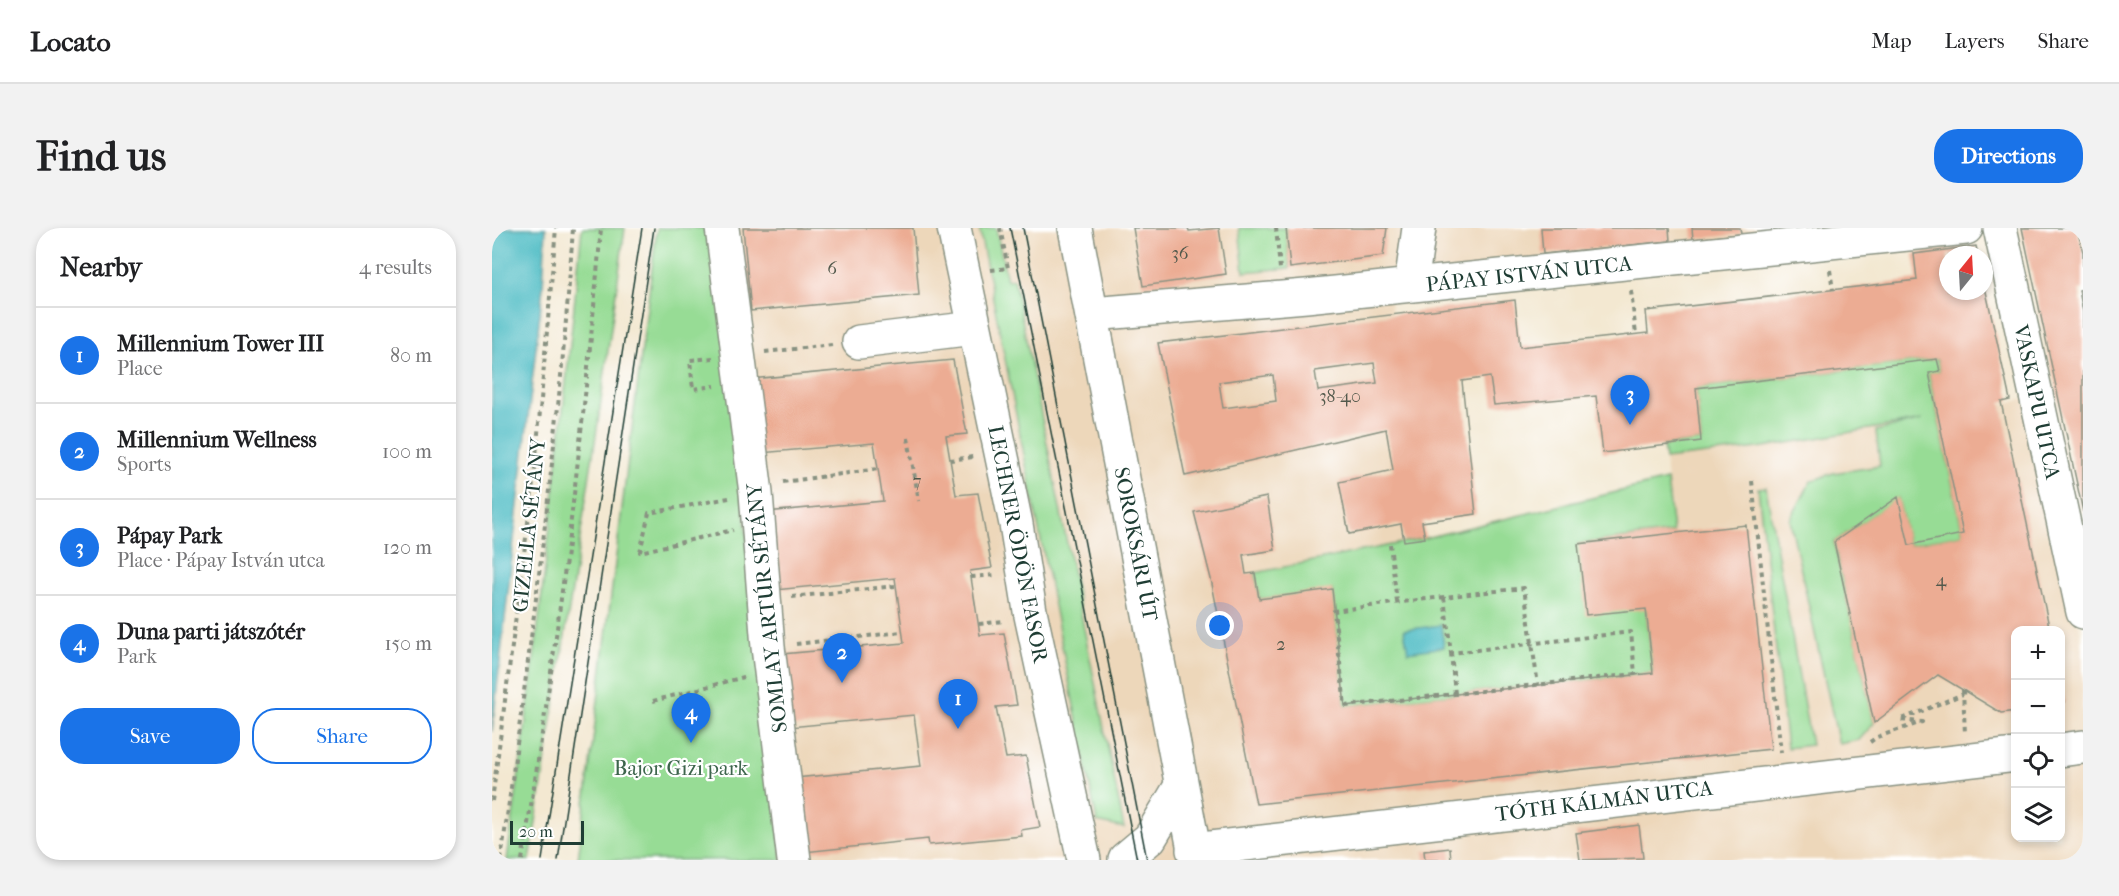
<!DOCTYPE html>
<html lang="en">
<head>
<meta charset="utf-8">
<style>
  body { margin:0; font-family:"IM FELL French Canon",serif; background:#f2f2f2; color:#202124 }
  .controls { position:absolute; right:18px; bottom:18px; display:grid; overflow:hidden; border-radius:12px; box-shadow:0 3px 9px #0003 }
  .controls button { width:54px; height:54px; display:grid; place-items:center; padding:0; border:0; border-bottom:2px solid #e0e0e0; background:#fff; color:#202124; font:30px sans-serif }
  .compass { position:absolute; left:1447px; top:18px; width:54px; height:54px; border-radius:50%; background:#fff; box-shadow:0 3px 9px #0003; rotate:18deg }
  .scale { position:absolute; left:18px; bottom:15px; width:74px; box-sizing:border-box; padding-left:6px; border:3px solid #1f3d34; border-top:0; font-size:16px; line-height:21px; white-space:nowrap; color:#1f3d34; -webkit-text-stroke:4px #fff; paint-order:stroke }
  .you { position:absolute; left:728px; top:398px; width:21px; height:21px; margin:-15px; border:4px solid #fff; border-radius:50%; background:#1a73e8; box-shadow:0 0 0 9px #1a73e833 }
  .badge { display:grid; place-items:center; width:39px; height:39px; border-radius:50%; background:#1a73e8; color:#fff; font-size:20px; font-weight:700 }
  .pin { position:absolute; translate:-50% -50px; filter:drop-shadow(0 2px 3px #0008) }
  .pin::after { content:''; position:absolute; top:32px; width:21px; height:18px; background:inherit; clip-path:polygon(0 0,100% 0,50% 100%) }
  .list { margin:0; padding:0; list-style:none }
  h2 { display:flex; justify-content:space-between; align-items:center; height:78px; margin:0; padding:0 24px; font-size:26px }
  h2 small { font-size:20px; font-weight:400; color:#757577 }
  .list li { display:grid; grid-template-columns:39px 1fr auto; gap:18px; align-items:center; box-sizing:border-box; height:96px; padding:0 24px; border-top:2px solid #e0e0e0 }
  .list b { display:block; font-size:22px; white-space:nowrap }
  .list p { margin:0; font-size:20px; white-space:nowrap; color:#757577 }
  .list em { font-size:20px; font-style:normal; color:#757577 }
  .actions { display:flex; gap:12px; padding:18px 24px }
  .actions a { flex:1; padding:14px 0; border:2px solid #1a73e8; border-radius:24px; text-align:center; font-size:21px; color:#1a73e8 }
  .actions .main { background:#1a73e8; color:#fff }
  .icon { flex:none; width:33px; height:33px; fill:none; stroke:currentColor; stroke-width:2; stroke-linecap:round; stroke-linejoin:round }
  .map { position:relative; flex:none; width:1591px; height:632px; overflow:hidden; border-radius:24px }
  header { display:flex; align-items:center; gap:36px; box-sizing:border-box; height:84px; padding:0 30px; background:#fff; border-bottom:2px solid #e0e0e0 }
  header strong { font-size:28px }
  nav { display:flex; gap:33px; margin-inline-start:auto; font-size:21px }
  .intro { display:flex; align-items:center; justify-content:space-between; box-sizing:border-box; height:144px; padding:0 36px }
  h1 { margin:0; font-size:42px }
  .button { padding:15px 27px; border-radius:24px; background:#1a73e8; color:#fff; font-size:21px; font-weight:700 }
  main { display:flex; gap:36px; padding:0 36px }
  aside { flex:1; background:#fff; border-radius:24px; box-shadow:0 3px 9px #0003 }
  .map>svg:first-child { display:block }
  .built { fill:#edd7ba; fill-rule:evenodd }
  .green { fill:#97dc95; stroke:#5b8c64; stroke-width:1.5 }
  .water { fill:#4ebcc4; stroke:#367c7c; stroke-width:1.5 }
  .building { fill:#ecac93; fill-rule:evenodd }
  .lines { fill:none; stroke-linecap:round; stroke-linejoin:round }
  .minor-casing { stroke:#899282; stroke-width:36 }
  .major-casing { stroke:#899282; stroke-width:36 }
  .path { stroke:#899282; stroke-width:4; stroke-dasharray:4.5 4.5; stroke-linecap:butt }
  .minor { stroke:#fff; stroke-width:33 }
  .major { stroke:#fff; stroke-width:33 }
  .tram { stroke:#1f3d34; stroke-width:1.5 }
  .labels { text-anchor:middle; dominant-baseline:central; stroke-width:4.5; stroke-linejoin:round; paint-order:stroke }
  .number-label { font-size:18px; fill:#52594c }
  .street-label { font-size:21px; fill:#1f3d34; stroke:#fff }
  .park-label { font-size:21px; fill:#3d654c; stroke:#fff }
</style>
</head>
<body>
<header>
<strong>Locato</strong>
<nav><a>Map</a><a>Layers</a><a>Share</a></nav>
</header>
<div class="intro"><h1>Find us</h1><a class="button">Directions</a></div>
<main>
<aside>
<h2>Nearby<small>4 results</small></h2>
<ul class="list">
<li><span class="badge">1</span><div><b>Millennium Tower III</b><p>Place</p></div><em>80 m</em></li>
<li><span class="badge">2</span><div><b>Millennium Wellness</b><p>Sports</p></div><em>100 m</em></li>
<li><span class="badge">3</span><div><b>Pápay Park</b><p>Place · Pápay István utca</p></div><em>120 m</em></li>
<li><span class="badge">4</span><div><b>Duna parti játszótér</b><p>Park</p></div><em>150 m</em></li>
</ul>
<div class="actions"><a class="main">Save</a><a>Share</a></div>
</aside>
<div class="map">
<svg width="1591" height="632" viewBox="0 0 1591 632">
  <rect width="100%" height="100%" fill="#fff"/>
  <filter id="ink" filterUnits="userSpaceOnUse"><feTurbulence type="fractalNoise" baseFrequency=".0167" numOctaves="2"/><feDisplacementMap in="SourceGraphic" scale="12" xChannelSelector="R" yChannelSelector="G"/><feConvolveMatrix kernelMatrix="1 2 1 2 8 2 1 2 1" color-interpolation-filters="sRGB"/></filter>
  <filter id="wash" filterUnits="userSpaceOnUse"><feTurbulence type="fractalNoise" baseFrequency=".008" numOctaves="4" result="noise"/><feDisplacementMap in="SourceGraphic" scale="24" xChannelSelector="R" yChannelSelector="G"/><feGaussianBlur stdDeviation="1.35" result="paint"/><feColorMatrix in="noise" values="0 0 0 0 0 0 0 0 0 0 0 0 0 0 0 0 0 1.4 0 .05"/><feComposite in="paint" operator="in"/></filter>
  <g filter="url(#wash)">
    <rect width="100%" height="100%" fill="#f3e8d1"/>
    <path class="built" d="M172,0h1319l-594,66 35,243 243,-57 -2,-21 376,-62 42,253v210h-1506l8,-40zM1524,403h44v207h-44z"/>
    <path class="green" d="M90,0h43l-27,194 -68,438h-23c30,-210 54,-421 75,-632z
      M165,0h56l69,632h-204z
      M487,0h17l11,52 7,-1 110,549 -27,-6z
      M747,0h47l4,40 -46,4z
      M1445,131l3,12 -11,3 34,160 -54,11 -11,-47 -64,44 40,181 -15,17 -20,4 -49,-224 21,-39 22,-8 47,-7 -4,-35 46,-11 -164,28 -93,11 -2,-13 38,-5 -5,-53z
      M1175,252l6,52 -95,12 68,65 7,64 -308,33 -13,-116 -73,9 -4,-26 170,-35z
      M1274,259l45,258 -24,3 -29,-260z"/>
    <path class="water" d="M0,0h54l-3,59 -51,445z
      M949,397l3,22 -36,5 -4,-22z"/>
    <g id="blocks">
      <path class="building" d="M251,0h170l6,67 -168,16z
        M641,0h55l1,3 30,-3 7,46 -83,12z
        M794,0h101l-4,28 -93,12z
        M1049,0h128l1,13 -127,13z
        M1200,0h48l1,6 -48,5z
        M1530,0h56l1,8 4,16v37l-4,1 4,22v200z
        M1484,18l2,9h-30v36h36l1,-4 25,113 -9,2 49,229h-34v80l-15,2 -63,-38 -64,48 -40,-181 64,-45 11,48 54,-11 -34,-161 11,-2 -3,-12 -241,29 5,53 -98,12 -7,-57 -102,9 -4,-28 -28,4 14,133 -54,8 3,16 -21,3 -3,-17 -52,10 -10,-52 54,-12 -7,-41 -201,47 -27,-133 357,-43 5,47 128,-14 -2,-22 271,-31 -3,-26zM882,135l3,20 -59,8 -3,-20zM781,147l3,26 -53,7 -4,-26z
        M461,132l14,74 -21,2 10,59 22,-2 14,75 -22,3 10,64 24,-2 13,72 -21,2 10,51 20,-2 14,71 -19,3 1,6 -93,9 -1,-6 -124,13 -9,-74 126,-12 -7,-51 -124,12 -8,-73 122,-11 -9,-65 -120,12 -9,-78 117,-11 -9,-58 -114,10 -9,-74z
        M775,269l8,53 -32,5 3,19 9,-1 4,26 73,-10 13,117 308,-33 -7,-64 -60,6 -8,-71 168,-19 25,224 -515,55 -45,-225 -17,-67z
        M1568,456l5,18 -5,1z
        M1147,597l4,33 -63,2 -4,-27z
        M958,620l1,12h-26l-1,-9z"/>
    </g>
  </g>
  <g filter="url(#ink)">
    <use href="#blocks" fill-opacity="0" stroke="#899282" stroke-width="1.5"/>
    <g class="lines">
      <defs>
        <path id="minor" d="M230,0l34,265 12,154 26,213
          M462,0l62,296 14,87 54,249
          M1508,0l83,384
          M919,57l8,-57
          M600,86l214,-18 660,-68
          M367,114l115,-14
          M1568,522l23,-3
          M701,622l823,-95
          M633,631l25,-21 31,-52"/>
        <path id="major" d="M583,0l121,632"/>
      </defs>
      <use href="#minor" class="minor-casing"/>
      <use href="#major" class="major-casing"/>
      <path class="path" d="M784,0l4,41
        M499,42l17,-2 -8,-40
        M1338,42l3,20
        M1139,63l5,44
        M273,124l67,-7
        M221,130l-23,2 3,29 22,-3
        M416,210l11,63
        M458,232l23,-3
        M1260,253l29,272
        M291,254l95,-13
        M237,270l-80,15 -9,39 93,-22
        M898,316l7,58
        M479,349l25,-2
        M300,369l104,-11
        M952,369l7,56 180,-21 4,42 -290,32 -11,-95c63,-9 126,-16 190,-23l14,97
        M487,396l25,-3
        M304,416l106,-12
        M959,425l4,41
        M1471,462l2,44
        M161,473l91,-24
        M1378,514l7,-5 45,-15 -22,-2 63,-26
        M0,573l43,-333 21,-240
        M9,632c29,-210 58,-420 72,-632
        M30,632c35,-209 61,-421 79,-632"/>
      <use href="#minor" class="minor"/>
      <use href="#major" class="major"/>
      <path class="tram" d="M518,0l127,632
        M531,0l124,632
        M50,632l100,-632
        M66,632l96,-632"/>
    </g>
  </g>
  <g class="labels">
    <g class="number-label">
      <text x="688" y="25">36</text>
      <text x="340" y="40">6</text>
      <text x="848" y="168">38-40</text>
      <text x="425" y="253">7</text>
      <text x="1449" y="352">4</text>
      <text x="789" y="416">2</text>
    </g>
    <g class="street-label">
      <text transform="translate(1037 46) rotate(-6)">PÁPAY ISTVÁN UTCA</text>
      <text transform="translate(1545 174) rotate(78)">VASKAPU UTCA</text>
      <text transform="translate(37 297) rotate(-84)">GIZELLA SÉTÁNY</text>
      <text transform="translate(526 316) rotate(79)">LECHNER ÖDÖN FASOR</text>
      <text transform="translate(644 316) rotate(79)">SOROKSÁRI ÚT</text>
      <text transform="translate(275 380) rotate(-96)">SOMLAY ARTÚR SÉTÁNY</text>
      <text transform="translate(1112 573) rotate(-7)">TÓTH KÁLMÁN UTCA</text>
    </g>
    <g class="park-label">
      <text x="189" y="540">Bajor Gizi park</text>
    </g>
  </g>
</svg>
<div class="controls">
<button>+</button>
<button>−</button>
<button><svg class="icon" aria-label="locate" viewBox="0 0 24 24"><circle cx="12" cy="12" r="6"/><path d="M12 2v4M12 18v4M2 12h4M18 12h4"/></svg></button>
<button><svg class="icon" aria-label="layers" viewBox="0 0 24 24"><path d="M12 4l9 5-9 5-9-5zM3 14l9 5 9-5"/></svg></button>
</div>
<svg class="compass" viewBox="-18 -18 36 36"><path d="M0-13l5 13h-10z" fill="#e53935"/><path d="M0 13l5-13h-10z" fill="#757577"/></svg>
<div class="scale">20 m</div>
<div class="you"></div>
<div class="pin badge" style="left:466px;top:501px">1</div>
<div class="pin badge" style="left:350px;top:455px">2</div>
<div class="pin badge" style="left:1138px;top:197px">3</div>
<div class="pin badge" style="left:199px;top:515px">4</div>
</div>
</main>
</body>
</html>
